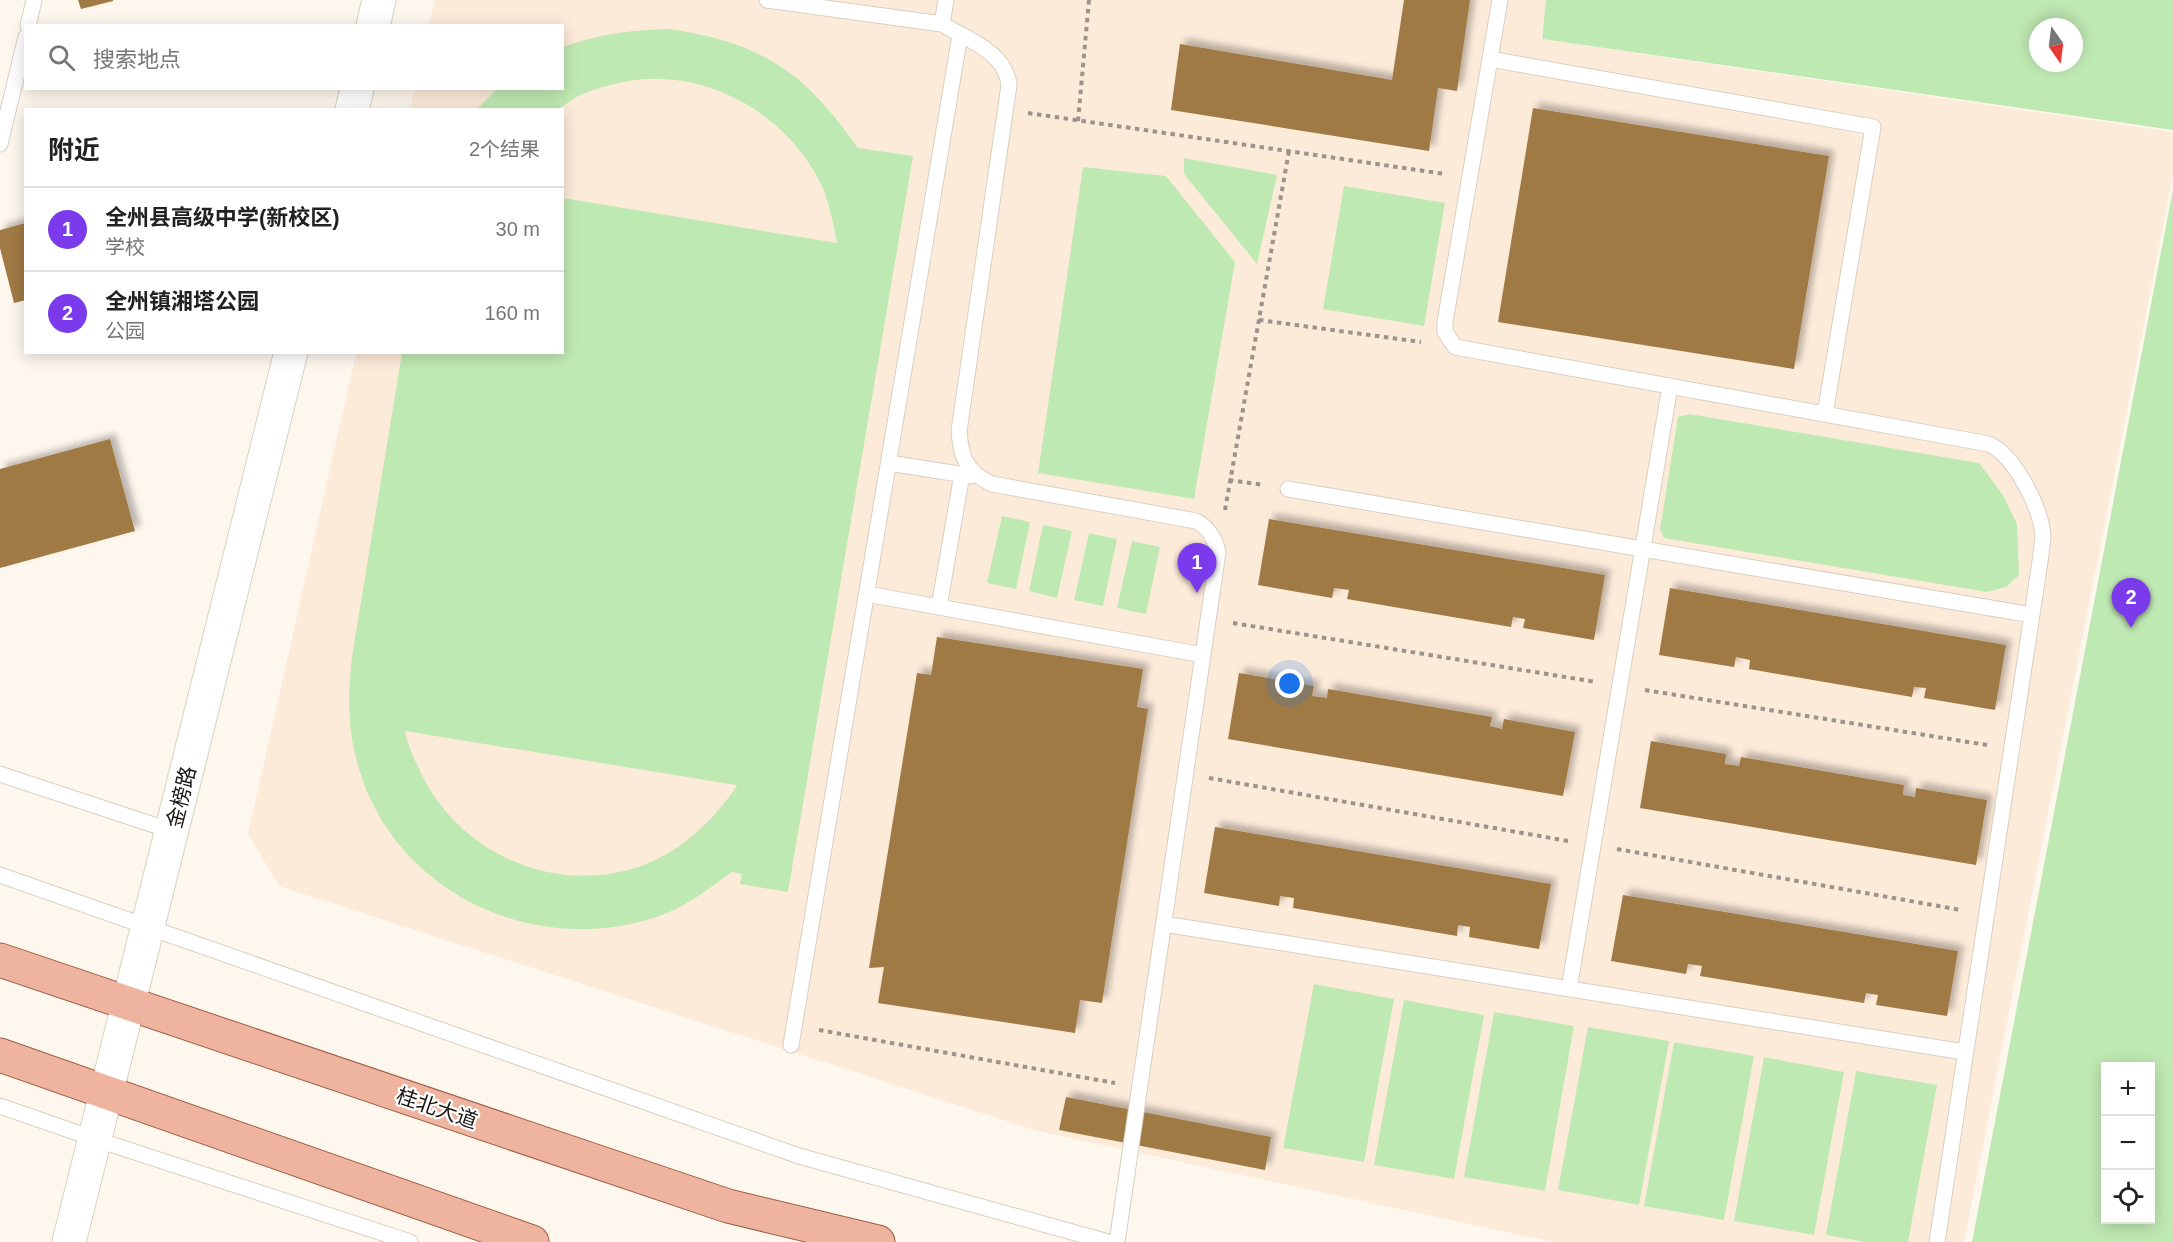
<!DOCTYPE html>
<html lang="zh">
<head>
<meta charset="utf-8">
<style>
  body { margin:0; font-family:Helvetica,"Noto Sans SC",sans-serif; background:#f6f6f6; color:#222 }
  .controls { position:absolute; right:18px; bottom:18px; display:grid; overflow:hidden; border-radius:0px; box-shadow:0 3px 15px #0003 }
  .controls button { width:54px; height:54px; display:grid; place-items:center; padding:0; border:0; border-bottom:2px solid #e0e0e0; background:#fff; color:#222; font:30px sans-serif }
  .compass { position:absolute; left:2029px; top:18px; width:54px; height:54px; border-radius:50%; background:#fff; box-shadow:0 3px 15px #0003; rotate:166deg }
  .you { position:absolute; left:1290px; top:684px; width:21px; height:21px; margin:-15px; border:4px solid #fff; border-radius:50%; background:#1a73e8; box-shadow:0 0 0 9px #1a73e833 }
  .badge { display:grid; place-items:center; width:39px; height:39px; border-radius:50%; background:#7c3aed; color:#fff; font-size:20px; font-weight:700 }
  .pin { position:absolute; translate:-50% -50px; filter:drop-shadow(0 2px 3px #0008) }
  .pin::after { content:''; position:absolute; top:32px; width:21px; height:18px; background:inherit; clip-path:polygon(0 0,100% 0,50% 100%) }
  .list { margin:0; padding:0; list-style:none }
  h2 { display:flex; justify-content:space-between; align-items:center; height:78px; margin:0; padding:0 24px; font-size:26px }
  h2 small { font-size:20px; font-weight:400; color:#767676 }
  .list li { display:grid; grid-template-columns:39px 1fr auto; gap:18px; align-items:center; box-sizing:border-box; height:84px; padding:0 24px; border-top:2px solid #e0e0e0 }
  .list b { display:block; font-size:22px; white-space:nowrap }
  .list p { margin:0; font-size:20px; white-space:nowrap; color:#767676 }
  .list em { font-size:20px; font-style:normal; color:#767676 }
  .icon { flex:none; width:33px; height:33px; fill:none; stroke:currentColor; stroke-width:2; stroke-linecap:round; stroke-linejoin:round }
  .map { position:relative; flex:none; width:2173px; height:1242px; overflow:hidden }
  .search { position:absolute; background:#fff; box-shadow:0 3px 15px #0003; left:24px; top:24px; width:540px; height:66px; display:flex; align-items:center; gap:15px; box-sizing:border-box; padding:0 21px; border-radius:0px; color:#767676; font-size:22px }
  .panel { position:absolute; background:#fff; box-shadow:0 3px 15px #0003; left:24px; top:108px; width:540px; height:246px; border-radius:0px }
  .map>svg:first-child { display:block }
  .education { fill:#fdebda }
  .green { fill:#bfe9b3; fill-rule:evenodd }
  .building { fill:#a07a44; filter:url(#shadow) }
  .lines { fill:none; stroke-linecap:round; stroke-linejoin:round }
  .lane-casing { stroke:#d8cfc3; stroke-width:17 }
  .secondary-casing { stroke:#d8cfc3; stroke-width:35 }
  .primary-casing { stroke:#9e5c44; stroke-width:35 }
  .path { stroke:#9a948e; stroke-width:4; stroke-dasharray:4.5 4.5; stroke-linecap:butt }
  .lane { stroke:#fff; stroke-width:15 }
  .secondary { stroke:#fff; stroke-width:33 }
  .primary { stroke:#efb49f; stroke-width:33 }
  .labels { text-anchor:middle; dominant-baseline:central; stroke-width:4.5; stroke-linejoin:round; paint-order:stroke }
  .street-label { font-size:21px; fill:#191612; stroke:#fff }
</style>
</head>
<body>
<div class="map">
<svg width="2173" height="1242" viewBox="0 0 2173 1242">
  <defs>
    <filter id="shadow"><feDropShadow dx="5.5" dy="-5.5" stdDeviation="3" flood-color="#0004"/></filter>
  </defs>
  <rect width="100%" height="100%" fill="#fef7ee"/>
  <path class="education" d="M435,0h1111l-5,39 632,93v43l-209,1067h-411l-516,-111 -758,-245 -31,-52 108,-481 206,-1v-242l-152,-1 5,-20 147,-1v-62l-133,-1z"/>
  <path class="green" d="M1546,0h627v130l-631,-91zM2038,27h36v36h-36z
    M670,29c92,14 135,43 188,119l55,8 -125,736 -48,-8 2,-10 -10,-2c-21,15 -41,31 -65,41 -123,49 -270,-16 -308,-144 -12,-38 -11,-75 -7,-113l50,-303 160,-1 1,-154 274,45c-4,-21 -8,-42 -17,-61 -34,-67 -109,-111 -185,-102 -20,3 -38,8 -57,16 -7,4 -15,11 -23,14 -7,1 -16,0 -23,0 -19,0 -37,0 -55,-1l20,-20 65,-1 1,-41c38,-13 66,-17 107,-18zM405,731l331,54 1,1c-24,34 -53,63 -93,79 -86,32 -184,-10 -223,-92 -6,-13 -14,-28 -16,-42z
    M1184,158l93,17 -20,89 -73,-90z
    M1083,167l83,9 69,86 -41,237 -156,-26z
    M1344,186l101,17 -21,123 -101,-17z
    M2173,189v1053h-201zM2106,1066h44v154h-44z
    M1690,414l289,49 24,32 14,29 2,51 -13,12 -19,5 -323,-54 -4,-9 18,-112z
    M1002,516l28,6 -14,67 -29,-6z
    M1043,525l29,6 -15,67 -28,-7z
    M1089,533l28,6 -14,67 -29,-6z
    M1132,541l28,6 -14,67 -29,-6z
    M1314,984l80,15 -30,163 -81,-14z
    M1404,1000l80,15 -30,164 -80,-14z
    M1494,1012l80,14 -29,165 -81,-14z
    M1588,1027l81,14 -30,164 -81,-15z
    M1674,1042l80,14 -30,164 -80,-14z
    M1764,1057l80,15 -30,163 -80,-14z
    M1856,1071l81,14 -29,157h-43l-39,-7z"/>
  <path class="building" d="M78,0h35v1l-32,8z
    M1404,0h66l-13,91 -19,-3 -9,63 -258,-41 9,-66 212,36z
    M1533,108l296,48 -35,213 -296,-47z
    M26,223v77l-12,3 -14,-55v-18z
    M110,439l25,92 -135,37v-99z
    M1269,519l336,56 -11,65 -71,-12 2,-9 -12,-2 -2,10 -164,-28 2,-9 -15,-2 -2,10 -74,-13z
    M1670,588l336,57 -11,65 -71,-12 2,-10 -12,-1 -2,10 -163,-28 1,-9 -14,-3 -2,10 -75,-12z
    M937,637l206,32 -6,38 11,2 -46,294 -22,-3 -5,33 -197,-30 6,-36 -15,1 48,-295 14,2z
    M1239,673l75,13 -2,10 15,2 1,-9 164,28 -2,9 12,3 2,-10 71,13 -12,64 -335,-57z
    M1651,741l75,13 -1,10 14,2 2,-9 163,28 -1,10 12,2 1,-9 71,12 -11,65 -336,-57z
    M1215,827l336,57 -12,65 -70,-12 1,-10 -12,-2 -1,11 -164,-28 1,-10 -14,-2 -1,10 -75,-13z
    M1623,895l335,56 -11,65 -71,-11 2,-10 -12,-2 -2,10 -164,-27 2,-10 -14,-2 -2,10 -75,-13z
    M1066,1097l205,40 -6,33 -206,-40z"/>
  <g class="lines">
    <defs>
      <path id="lane" d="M767,0l175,24 4,-24
        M1500,0l-55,322v10l10,15 534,97c26,12 52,64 54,92 0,6 -2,13 -2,19l-104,687
        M942,24c24,15 64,28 67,61l-50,346c2,27 7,41 33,53l204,37c13,7 19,17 22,31l-101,690
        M28,26l6,-26
        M1490,59l383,68 -48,287
        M0,144l26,-107
        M889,463l82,13
        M1288,489l744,126
        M867,594l336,61
        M939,607l23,-133
        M0,774l172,57
        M0,875l799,281 309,86
        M1164,924l800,128
        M1569,989l101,-603
        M791,1045l169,-1010
        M0,1106l95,33 315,103"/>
      <path id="secondary" d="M373,26l6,-26
        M352,110l5,-22
        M69,1242l222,-890"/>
      <path id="primary" d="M0,960l728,246 150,36
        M0,1055l532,187"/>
    </defs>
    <use href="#lane" class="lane-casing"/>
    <use href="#secondary" class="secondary-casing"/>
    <use href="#primary" class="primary-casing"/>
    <path class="path" d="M1028,113l417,61
      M1078,121l11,-121
      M1259,320l162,22
      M1229,480l35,5
      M1225,510l64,-359
      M1233,623l363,59
      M1645,690l342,55
      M1209,778l359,63
      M1617,849l344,61
      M819,1030l296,53"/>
    <use href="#lane" class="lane"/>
    <use href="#secondary" class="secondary"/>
    <use href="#primary" class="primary"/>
  </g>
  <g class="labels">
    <g class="street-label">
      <text transform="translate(181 797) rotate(-76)">金榜路</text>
      <text transform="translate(437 1108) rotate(19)">桂北大道</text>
    </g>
  </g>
</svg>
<div class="controls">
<button>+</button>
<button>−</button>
<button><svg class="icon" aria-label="locate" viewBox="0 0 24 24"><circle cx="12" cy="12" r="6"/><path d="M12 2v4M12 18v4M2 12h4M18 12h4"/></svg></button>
</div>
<svg class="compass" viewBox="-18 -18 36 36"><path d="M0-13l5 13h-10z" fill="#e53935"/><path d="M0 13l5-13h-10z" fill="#767676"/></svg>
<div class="you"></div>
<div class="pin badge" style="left:1197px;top:593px">1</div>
<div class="pin badge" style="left:2131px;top:628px">2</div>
<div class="search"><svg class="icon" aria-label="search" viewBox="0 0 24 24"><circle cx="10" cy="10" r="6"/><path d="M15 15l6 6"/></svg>搜索地点</div>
<section class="panel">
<h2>附近<small>2个结果</small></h2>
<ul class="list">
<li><span class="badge">1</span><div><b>全州县高级中学(新校区)</b><p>学校</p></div><em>30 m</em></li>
<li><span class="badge">2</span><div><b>全州镇湘塔公园</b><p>公园</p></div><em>160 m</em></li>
</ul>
</section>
</div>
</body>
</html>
